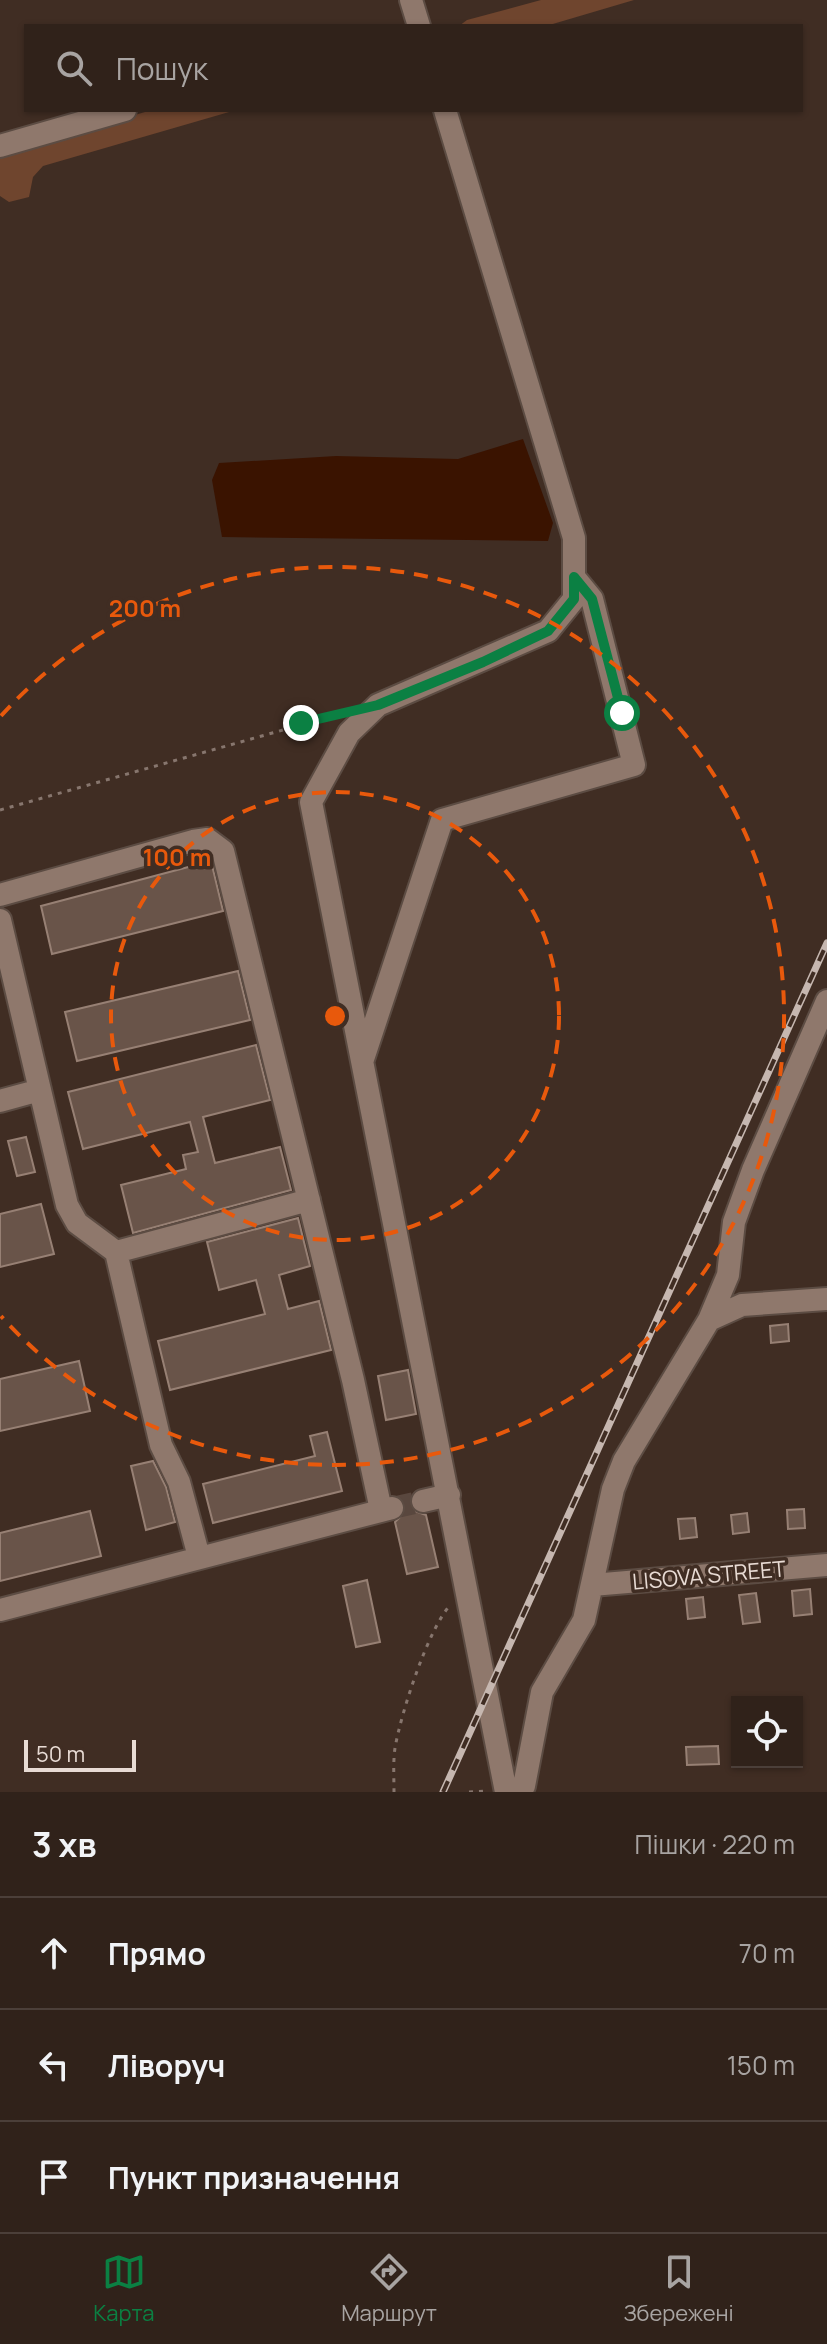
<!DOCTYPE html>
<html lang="uk">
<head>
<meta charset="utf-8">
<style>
  body { margin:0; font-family:Manrope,sans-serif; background:#3c2f27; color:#f1f3f6 }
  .controls { position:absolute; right:24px; bottom:24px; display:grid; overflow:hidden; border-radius:0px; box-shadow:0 2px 6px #0004 }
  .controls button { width:72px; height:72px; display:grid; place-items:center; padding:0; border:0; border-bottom:2px solid #4b3f39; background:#30221a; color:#f1f3f6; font:40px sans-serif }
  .scale { position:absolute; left:24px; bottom:20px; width:112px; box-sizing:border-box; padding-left:8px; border:4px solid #e8dbd4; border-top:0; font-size:22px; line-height:28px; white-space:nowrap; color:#e8dbd4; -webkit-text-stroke:6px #402d23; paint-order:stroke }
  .stop { position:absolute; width:24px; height:24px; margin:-18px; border:6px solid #0b8043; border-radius:50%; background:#fff }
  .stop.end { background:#0b8043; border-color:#fff; box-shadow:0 2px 8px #0008 }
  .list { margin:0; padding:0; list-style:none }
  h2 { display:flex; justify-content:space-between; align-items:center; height:104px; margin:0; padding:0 32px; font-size:34px }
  h2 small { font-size:26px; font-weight:400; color:#a8a4a2 }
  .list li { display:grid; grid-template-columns:52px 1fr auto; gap:24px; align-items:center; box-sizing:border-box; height:112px; padding:0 32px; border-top:2px solid #4b3f39 }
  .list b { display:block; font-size:30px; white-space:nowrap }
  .list em { font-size:26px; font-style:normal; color:#a8a4a2 }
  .icon { flex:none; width:44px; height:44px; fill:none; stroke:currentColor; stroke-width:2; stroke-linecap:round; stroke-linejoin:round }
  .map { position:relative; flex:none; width:827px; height:1792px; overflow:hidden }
  .search { position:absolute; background:#30221a; box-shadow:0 2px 6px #0004; left:24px; right:24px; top:24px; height:88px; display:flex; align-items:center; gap:20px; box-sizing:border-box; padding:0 28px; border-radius:0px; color:#a8a4a2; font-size:30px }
  .sheet { height:440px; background:#30221a }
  nav { display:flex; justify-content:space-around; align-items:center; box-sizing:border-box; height:112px; border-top:2px solid #4b3f39; background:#30221a; font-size:22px; color:#a8a4a2 }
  nav a { display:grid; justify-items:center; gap:4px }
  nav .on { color:#0b8043 }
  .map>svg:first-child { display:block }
  .green { fill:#6f452e }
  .water { fill:#3a1300 }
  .building { fill:#695449; stroke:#978074; stroke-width:2 }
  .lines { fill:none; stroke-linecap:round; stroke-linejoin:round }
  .minor-tunnel { stroke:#59473e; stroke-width:22; stroke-dasharray:22 11; stroke-linecap:butt }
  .minor-casing { stroke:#5c4c43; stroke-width:26 }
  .path { stroke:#87766e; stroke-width:3; stroke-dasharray:4 6; stroke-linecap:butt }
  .minor { stroke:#8f786c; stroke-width:22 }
  .rail-casing { stroke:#c6b7b0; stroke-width:7 }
  .rail { stroke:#402d23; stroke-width:4; stroke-dasharray:12; stroke-linecap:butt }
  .route { stroke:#0b8043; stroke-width:10 }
  .ring { fill:none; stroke:#e8590c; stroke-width:4; stroke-dasharray:14 10 }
  .labels { text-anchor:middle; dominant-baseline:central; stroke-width:7; stroke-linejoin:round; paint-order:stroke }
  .street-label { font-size:22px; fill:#e8dbd4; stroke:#402d23 }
  .centre { fill:#e8590c; stroke:#402d23; stroke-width:4 }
  .ring-label { font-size:24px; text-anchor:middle; font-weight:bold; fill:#e8590c; stroke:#402d23; stroke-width:7; stroke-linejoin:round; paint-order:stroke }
</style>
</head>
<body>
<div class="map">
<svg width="827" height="1792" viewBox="0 0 827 1792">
  <rect width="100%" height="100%" fill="#402d23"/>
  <path class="green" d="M541,0h93l-88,26h-87l8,-6z
    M152,110h84l-193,56 -10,11 -4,20 -20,5 -9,-6v-42z"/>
  <path class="water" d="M523,439l30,84 -5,18 -326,-4 -10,-57 7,-17 117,-7 122,3z"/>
  <path class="building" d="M211,861l12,50 -171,43 -11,-48z
    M238,971l12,49 -173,41 -12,-49z
    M256,1045l14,55 -67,17 12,46 65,-16 11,43 -158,43 -12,-48 65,-16 -3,-14 15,-3 -8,-30 -107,27 -15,-57z
    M26,1137l9,35 -18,4 -9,-35z
    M41,1204l13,50 -54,13v-53z
    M298,1218l12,48 -31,9 9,34 31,-8 12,49 -161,40 -12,-49 107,-27 -9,-34 -37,10 -12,-48z
    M788,1324l1,17 -18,2 -1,-17z
    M79,1361l11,50 -90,20v-52z
    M408,1370l8,44 -30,6 -8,-44z
    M327,1432l15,59 -129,32 -10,-39 112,-28 -5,-20z
    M153,1461l13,26 9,35 -29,8 -15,-64z
    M410,1496l2,14 14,5 12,52 -31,7 -12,-52 11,-11 -5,-13z
    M804,1509l1,19 -17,1 -1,-19z
    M90,1511l11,45 -101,25v-48z
    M747,1513l2,19 -16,2 -2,-19z
    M695,1518l2,19 -17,2 -2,-20z
    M367,1580l13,62 -24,5 -13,-61z
    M810,1589l2,25 -18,2 -2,-25z
    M756,1593l4,29 -17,2 -4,-29z
    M703,1597l2,20 -17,2 -2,-20z
    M718,1746l1,18 -32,1 -1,-18z"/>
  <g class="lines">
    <path class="minor-tunnel" d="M392,1508l31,-7"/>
    <defs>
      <path id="minor" d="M411,0l8,26
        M445,110l129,428v61l-26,32 -170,74 -29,28 -38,69 195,990
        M0,146l125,-36
        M0,895l193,-54 14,-2 16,12 130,529 28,130
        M0,920l67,285 10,18 39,29 193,-52
        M363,1059l79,-239 192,-55 -42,-166 -18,-22
        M0,1101l40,-11
        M116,1252l45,193 18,37 20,75
        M709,1320l33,-15 85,-6
        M423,1501l26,-6
        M592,1585l235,-20
        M0,1610l392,-102
        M519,1792l5,-6 18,-94 42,-72 29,-131 11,-28 85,-141 19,-45 6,-53 19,-52 74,-169"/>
    </defs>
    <use href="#minor" class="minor-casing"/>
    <path class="path" d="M0,810l343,-97
      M394,1792c0,-14 -1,-30 1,-44 6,-35 33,-119 56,-144
      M469,1792l19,-1"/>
    <use href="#minor" class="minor"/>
    <defs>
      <path id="rail" d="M443,1792l384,-849"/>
    </defs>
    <use href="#rail" class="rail-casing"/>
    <use href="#rail" class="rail"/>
  </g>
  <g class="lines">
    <path class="route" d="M301,723l77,-18 105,-43 65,-31 26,-32v-22l18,22 30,114"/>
  </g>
  <g class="ring">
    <circle cx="335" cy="1016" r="224"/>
    <path d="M1 716A449 449 0 1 1 1 1316"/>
  </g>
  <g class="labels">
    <g class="street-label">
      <text transform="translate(709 1575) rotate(-5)">LISOVA STREET</text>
    </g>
  </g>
  <circle cx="335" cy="1016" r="12" class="centre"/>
  <g class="ring-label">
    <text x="145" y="617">200 m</text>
    <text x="177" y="866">100 m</text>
  </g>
</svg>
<div class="controls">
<button><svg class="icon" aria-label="locate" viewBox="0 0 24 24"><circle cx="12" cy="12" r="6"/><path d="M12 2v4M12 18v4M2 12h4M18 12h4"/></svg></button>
</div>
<div class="scale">50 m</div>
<div class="stop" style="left:622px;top:713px"></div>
<div class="stop end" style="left:301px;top:723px"></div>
<div class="search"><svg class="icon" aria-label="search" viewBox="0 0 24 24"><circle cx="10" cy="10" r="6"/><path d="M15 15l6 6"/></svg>Пошук</div>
</div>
<section class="sheet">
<h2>3 хв<small>Пішки · 220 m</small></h2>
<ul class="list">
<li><svg class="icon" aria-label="ahead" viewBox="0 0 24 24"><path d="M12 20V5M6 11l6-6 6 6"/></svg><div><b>Прямо</b></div><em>70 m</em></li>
<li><svg class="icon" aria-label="left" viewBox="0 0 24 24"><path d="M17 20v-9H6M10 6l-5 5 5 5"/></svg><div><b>Ліворуч</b></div><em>150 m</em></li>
<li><svg class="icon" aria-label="arrive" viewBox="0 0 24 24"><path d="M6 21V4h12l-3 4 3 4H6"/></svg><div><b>Пункт призначення</b></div></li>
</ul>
</section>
<nav>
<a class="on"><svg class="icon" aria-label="map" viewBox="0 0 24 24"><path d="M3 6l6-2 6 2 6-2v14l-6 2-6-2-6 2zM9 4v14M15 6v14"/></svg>Карта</a>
<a><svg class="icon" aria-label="directions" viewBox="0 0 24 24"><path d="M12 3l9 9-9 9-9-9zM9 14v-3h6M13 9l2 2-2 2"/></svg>Маршрут</a>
<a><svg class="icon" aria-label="saved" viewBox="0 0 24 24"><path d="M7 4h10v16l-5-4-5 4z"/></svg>Збережені</a>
</nav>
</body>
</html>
